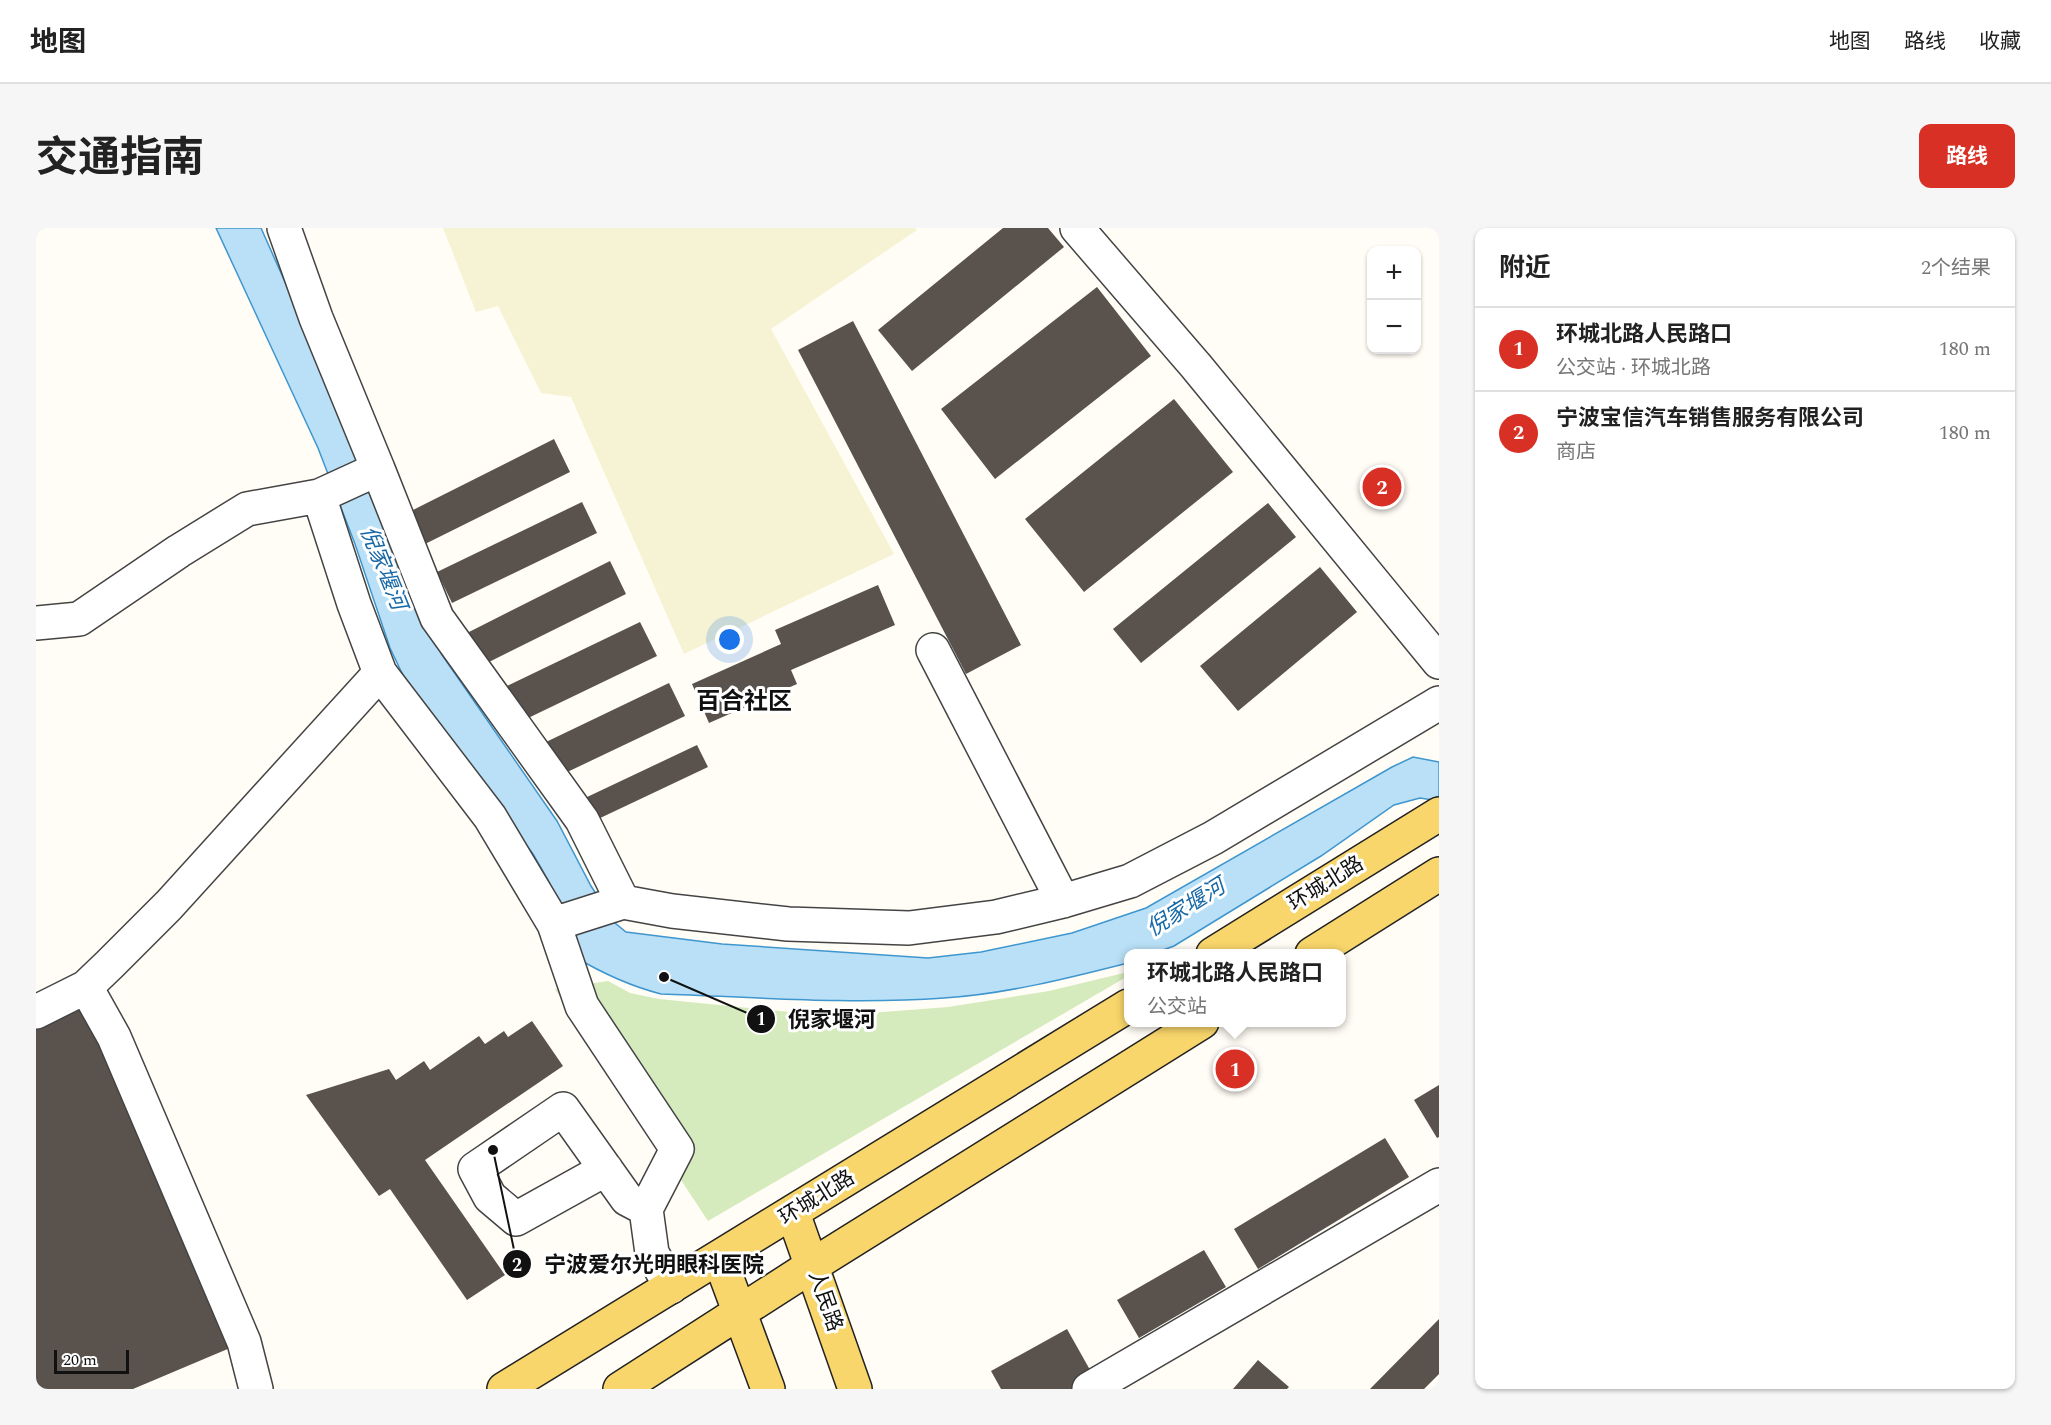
<!DOCTYPE html>
<html lang="zh">
<head>
<meta charset="utf-8">
<style>
  body { margin:0; font-family:Spectral,"Noto Sans SC",serif; background:#f6f6f6; color:#222 }
  .controls { position:absolute; right:18px; top:18px; display:grid; overflow:hidden; border-radius:12px; box-shadow:0 2px 4px #0004 }
  .controls button { width:54px; height:54px; display:grid; place-items:center; padding:0; border:0; border-bottom:2px solid #e0e0e0; background:#fff; color:#222; font:30px sans-serif }
  .scale { position:absolute; left:18px; bottom:15px; width:75px; box-sizing:border-box; padding-left:6px; border:3px solid #111; border-top:0; font-size:16px; line-height:21px; white-space:nowrap; color:#111; -webkit-text-stroke:4px #fff; paint-order:stroke }
  .you { position:absolute; left:694px; top:412px; width:21px; height:21px; margin:-15px; border:4px solid #fff; border-radius:50%; background:#1a73e8; box-shadow:0 0 0 9px #1a73e833 }
  .badge { display:grid; place-items:center; width:39px; height:39px; border-radius:50%; background:#d93025; color:#fff; font-size:20px; font-weight:700 }
  .pin { position:absolute; translate:-50% -50%; border:3px solid #fff; box-shadow:0 2px 6px #0006 }
  .popup { position:absolute; left:1088px; top:721px; width:222px; height:78px; box-sizing:border-box; display:grid; place-content:center; border-radius:12px; background:#fff; filter:drop-shadow(0 2px 4px #0005); font-size:20px; white-space:nowrap; color:#767676 }
  .popup b { font-size:22px; color:#222 }
  .popup::after { content:''; position:absolute; left:50%; top:100%; margin-left:-12px; border:12px solid transparent; border-top-color:#fff }
  .list { margin:0; padding:0; list-style:none }
  h2 { display:flex; justify-content:space-between; align-items:center; height:78px; margin:0; padding:0 24px; font-size:26px }
  h2 small { font-size:20px; font-weight:400; color:#767676 }
  .list li { display:grid; grid-template-columns:39px 1fr auto; gap:18px; align-items:center; box-sizing:border-box; height:84px; padding:0 24px; border-top:2px solid #e0e0e0 }
  .list b { display:block; font-size:22px; white-space:nowrap }
  .list p { margin:0; font-size:20px; white-space:nowrap; color:#767676 }
  .list em { font-size:20px; font-style:normal; color:#767676 }
  .map { position:relative; flex:none; width:1403px; height:1161px; overflow:hidden; border-radius:12px }
  header { display:flex; align-items:center; gap:36px; box-sizing:border-box; height:84px; padding:0 30px; background:#fff; border-bottom:2px solid #e0e0e0 }
  header strong { font-size:28px }
  nav { display:flex; gap:33px; margin-inline-start:auto; font-size:21px }
  .intro { display:flex; align-items:center; justify-content:space-between; box-sizing:border-box; height:144px; padding:0 36px }
  h1 { margin:0; font-size:42px }
  .button { padding:15px 27px; border-radius:12px; background:#d93025; color:#fff; font-size:21px; font-weight:700 }
  main { display:flex; gap:36px; padding:0 36px }
  aside { flex:1; background:#fff; border-radius:12px; box-shadow:0 2px 4px #0004 }
  .map>svg:first-child { display:block }
  .farmland { fill:#f6f3d4 }
  .green { fill:#d5ebbd }
  .water { fill:#b9e0f7; stroke:#3f96cf; stroke-width:1.5 }
  .building { fill:#5a524d }
  .lines { fill:none; stroke-linecap:round; stroke-linejoin:round }
  .minor-casing { stroke:#444; stroke-width:36 }
  .major-casing { stroke:#222; stroke-width:36 }
  .minor { stroke:#fff; stroke-width:33 }
  .major { stroke:#f9d66b; stroke-width:33 }
  .labels { text-anchor:middle; dominant-baseline:central; stroke-width:6; stroke-linejoin:round; paint-order:stroke }
  .street-label { font-size:21px; fill:#111; stroke:#fff }
  .water-label { font-size:22px; font-style:italic; fill:#1768a6; stroke:#fff }
  .quarter-label { font-size:24px; font-weight:bold; fill:#111; stroke:#fff }
  .leader { fill:none; stroke:#111; stroke-width:2 }
  .callout-dot { fill:#111; stroke:#fff; stroke-width:2 }
  .mark-label { font-size:18px; text-anchor:middle; font-weight:bold; fill:#fff }
  .callout-label { font-size:22px; text-anchor:middle; font-weight:bold; fill:#111; stroke:#fff; stroke-width:6; stroke-linejoin:round; paint-order:stroke }
</style>
</head>
<body>
<header>
<strong>地图</strong>
<nav><a>地图</a><a>路线</a><a>收藏</a></nav>
</header>
<div class="intro"><h1>交通指南</h1><a class="button">路线</a></div>
<main>
<div class="map">
<svg width="1403" height="1161" viewBox="0 0 1403 1161">
  <rect width="100%" height="100%" fill="#fffdf5"/>
  <path class="farmland" d="M407,0h472l2,2 -146,99 123,225 -210,100 -113,-257 -30,-4 -43,-87 -22,6z"/>
  <path class="green" d="M1092,744v4l-420,245 -153,-232 53,-8 22,12 29,6 172,17 117,-9 101,-16z"/>
  <path class="water" d="M180,0h45l92,207 64,166 25,54 115,166 34,65 24,37 11,9 96,12 206,14 53,-6 91,-19 74,-25 246,-141 21,-10 26,5v39l-19,-3 -26,7 -73,51 -147,90 -19,7 -27,1v9c-59,15 -122,31 -184,35 -94,7 -189,-1 -283,-4 -31,-8 -59,-21 -86,-37l-27,-77 -15,-26 -114,-149 -18,-34 -11,-23 -35,-104 -37,-96z"/>
  <path class="building" d="M967,0h45l16,19 -152,124 -34,-41z
    M1061,59l54,69 -156,123 -54,-70z
    M817,93l168,324 -55,29 -168,-324z
    M1138,171l59,73 -149,120 -59,-73z
    M518,211l16,33 -147,73 -16,-32z
    M546,274l15,31 -145,70 -15,-31z
    M1232,275l28,34 -155,126 -28,-34z
    M574,333l16,33 -143,71 -16,-32z
    M1284,339l37,45 -119,99 -38,-45z
    M842,357l17,40 -104,45 6,14 -88,39 -17,-39 89,-40 -6,-14z
    M604,394l17,34 -133,64 -17,-34z
    M633,455l16,33 -124,59 -15,-33z
    M661,517l11,22 -112,53 -11,-22z
    M47,771l147,349 -97,41h-97v-370z
    M496,793l31,45 -138,94 80,115 -38,25 -77,-111 -11,7 -73,-101 83,-26 7,11 28,-19 6,9 49,-34 6,8 19,-13 4,6z
    M1403,857v52l-2,1 -23,-38z
    M1349,910l24,39 -151,92 -24,-40z
    M1168,1022l22,37 -87,51 -22,-38z
    M1403,1091v55l-15,15h-54z
    M1031,1101l27,48 -21,12h-72l-10,-18z
    M1222,1132l31,27 -2,2h-54z"/>
  <g class="lines">
    <defs>
      <path id="minor" d="M1041,0l119,138 243,296
        M342,241l59,149 145,202 41,82
        M283,268l35,108 26,69 110,144 64,107 28,82 95,143 -31,60 6,44 19,34
        M0,395l43,-4 100,-68 68,-42 72,-13 59,-27 -62,-151 -32,-90
        M897,422l130,251
        M518,696l69,-22 49,9 116,13 121,4 87,-11 67,-16 67,-20 83,-43 226,-135
        M50,759l28,50 130,305 12,47
        M0,784l50,-25 23,-22 60,-60 211,-232
        M570,941l-90,50 -26,-22 -15,-28 88,-60 64,90 19,10
        M1053,1161l350,-204"/>
      <path id="major" d="M1177,726l226,-140
        M1276,726l127,-80
        M757,985l62,176
        M683,1029l49,132
        M468,1161l624,-383
        M584,1161l193,-124 389,-243"/>
    </defs>
    <use href="#minor" class="minor-casing"/>
    <use href="#major" class="major-casing"/>
    <use href="#minor" class="minor"/>
    <use href="#major" class="major"/>
  </g>
  <g class="labels">
    <g class="street-label">
      <text transform="translate(1290 656) rotate(-32)">环城北路</text>
      <text transform="translate(781 970) rotate(-32)">环城北路</text>
      <text transform="translate(789 1073) rotate(71)">人民路</text>
    </g>
    <g class="water-label">
      <text transform="translate(347 340) rotate(68)">倪家堰河</text>
      <text transform="translate(1150 680) rotate(-32)">倪家堰河</text>
    </g>
    <g class="quarter-label">
      <text x="708" y="474">百合社区</text>
    </g>
  </g>
  <path class="leader" d="M628 749L725 791M457 922L481 1036"/>
  <g class="callout-dot">
    <circle cx="628" cy="749" r="6"/>
    <circle cx="457" cy="922" r="6"/>
    <circle cx="725" cy="791" r="15"/>
    <circle cx="481" cy="1036" r="15"/>
  </g>
  <g class="mark-label">
    <text x="725" y="797">1</text>
    <text x="481" y="1043">2</text>
  </g>
  <g class="callout-label">
    <text x="796" y="799">倪家堰河</text>
    <text x="618" y="1044">宁波爱尔光明眼科医院</text>
  </g>
</svg>
<div class="controls">
<button>+</button>
<button>−</button>
</div>
<div class="scale">20 m</div>
<div class="you"></div>
<div class="pin badge" style="left:1199px;top:841px">1</div>
<div class="popup"><b>环城北路人民路口</b>公交站</div>
<div class="pin badge" style="left:1346px;top:259px">2</div>
</div>
<aside>
<h2>附近<small>2个结果</small></h2>
<ul class="list">
<li><span class="badge">1</span><div><b>环城北路人民路口</b><p>公交站 · 环城北路</p></div><em>180 m</em></li>
<li><span class="badge">2</span><div><b>宁波宝信汽车销售服务有限公司</b><p>商店</p></div><em>180 m</em></li>
</ul>
</aside>
</main>
</body>
</html>
